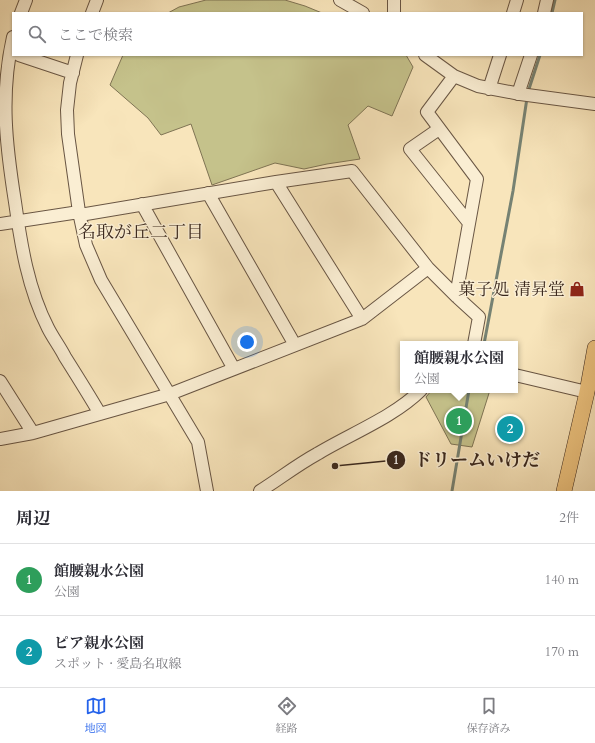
<!DOCTYPE html>
<html lang="ja">
<head>
<meta charset="utf-8">
<style>
  body { margin:0; font-family:Cardo,"Noto Serif JP",serif; background:#f2f2f3; color:#2b2b33 }
  .you { position:absolute; left:247px; top:342px; width:14px; height:14px; margin:-10px; border:3px solid #fff; border-radius:50%; background:#1a73e8; box-shadow:0 0 0 6px #1a73e833 }
  .badge { display:grid; place-items:center; width:26px; height:26px; border-radius:50%; background:#2563eb; color:#fff; font-size:13px; font-weight:700 }
  .pin { position:absolute; translate:-50% -50%; border:2px solid #fff; box-shadow:0 1px 4px #0006 }
  .popup { position:absolute; left:400px; top:341px; width:118px; height:52px; box-sizing:border-box; display:grid; place-content:center; border-radius:0px; background:#fff; filter:drop-shadow(0 1px 3px #0005); font-size:13px; white-space:nowrap; color:#7c7c81 }
  .popup b { font-size:15px; color:#2b2b33 }
  .popup::after { content:''; position:absolute; left:50%; top:100%; margin-left:-8px; border:8px solid transparent; border-top-color:#fff }
  .list { margin:0; padding:0; list-style:none }
  h2 { display:flex; justify-content:space-between; align-items:center; height:52px; margin:0; padding:0 16px; font-size:17px }
  h2 small { font-size:13px; font-weight:400; color:#7c7c81 }
  .list li { display:grid; grid-template-columns:26px 1fr auto; gap:12px; align-items:center; box-sizing:border-box; height:72px; padding:0 16px; border-top:1px solid #e1e1e2 }
  .list b { display:block; font-size:15px; white-space:nowrap }
  .list p { margin:0; font-size:13px; white-space:nowrap; color:#7c7c81 }
  .list em { font-size:13px; font-style:normal; color:#7c7c81 }
  .icon { flex:none; width:22px; height:22px; fill:none; stroke:currentColor; stroke-width:2; stroke-linecap:round; stroke-linejoin:round }
  .map { position:relative; flex:none; width:595px; height:491px; overflow:hidden }
  .search { position:absolute; background:#fff; box-shadow:0 1px 3px #0004; left:12px; right:12px; top:12px; height:44px; display:flex; align-items:center; gap:10px; box-sizing:border-box; padding:0 14px; border-radius:0px; color:#7c7c81; font-size:15px }
  .sheet { height:196px; background:#fff }
  nav { display:flex; justify-content:space-around; align-items:center; box-sizing:border-box; height:56px; border-top:1px solid #e1e1e2; background:#fff; font-size:11px; color:#7c7c81 }
  nav a { display:grid; justify-items:center; gap:2px }
  nav .on { color:#2563eb }
  .map>svg:first-child { display:block }
  .green { fill:#c5c28b; stroke:#7f7454 }
  .lines { fill:none; stroke-linecap:round; stroke-linejoin:round }
  .stream { stroke:#768273; stroke-width:3 }
  .minor-casing { stroke:#695644; stroke-width:14 }
  .major-casing { stroke:#39271d; stroke-width:16 }
  .minor { stroke:#faeed3; stroke-width:12 }
  .major { stroke:#ecc27e; stroke-width:15 }
  .labels { text-anchor:middle; dominant-baseline:central; stroke-width:3; stroke-linejoin:round; paint-order:stroke }
  .poi-label { font-size:17px; fill:#39271d; stroke:#faeed3; text-anchor:end }
  .neighbourhood-label { font-size:18px; fill:#39271d; stroke:#faeed3 }
  .leader { fill:none; stroke:#39271d; stroke-width:1.5 }
  .callout-dot { fill:#39271d; stroke:#faeed3; stroke-width:1.5 }
  .mark-label { font-size:12px; text-anchor:middle; font-weight:bold; fill:#fff }
  .callout-label { font-size:18px; text-anchor:middle; font-weight:bold; fill:#39271d; stroke:#faeed3; stroke-width:3; stroke-linejoin:round; paint-order:stroke }
</style>
</head>
<body>
<div class="map">
<svg width="595" height="491" viewBox="0 0 595 491">
  <rect width="100%" height="100%" fill="#f8e5bb"/>
  <filter id="stains"><feTurbulence type="fractalNoise" baseFrequency=".005" numOctaves="4"/><feColorMatrix values="0 0 0 0 .2 0 0 0 0 .09 0 0 0 0 .02 0 0 0 .5 -.17"/></filter>
  <radialGradient id="worn" r=".72"><stop offset=".6" stop-color="#630" stop-opacity="0"/><stop offset="1" stop-color="#630" stop-opacity=".3"/></radialGradient>
  <path class="green" d="M206,0h79l20,6 17,7h-154l11,-6z
    M123,55h283l7,12 -21,49 -24,-10 -20,19 12,34 -33,5 -23,5 -29,-6 -63,22 -21,-61 -30,11 -13,-17 -38,-33z
    M432,390h58l-18,57 -21,-3 -25,-47z"/>
  <g class="lines">
    <path class="stream" d="M552,13l3,-13
      M528,92l12,-37
      M484,344l29,-153 14,-93
      M452,491l17,-101"/>
    <defs>
      <path id="minor" d="M340,0l23,13
        M21,13l5,-13
        M92,13l5,-13
        M394,13v-13
        M513,13l4,-13
        M544,13l3,-13
        M13,37c-13,58 -7,108 2,165 6,43 13,87 33,126 5,10 12,19 17,29 12,19 24,38 35,57
        M19,55l54,18
        M77,55l-7,28 -3,27 1,24 11,78 7,33 15,35 97,162 9,49
        M425,55l29,21 24,10 42,8 75,10
        M454,76l-27,36 50,67 -21,117
        M489,89l11,-34
        M518,94l13,-39
        M439,129l-29,20 59,74
        M276,182l86,137
        M208,193l87,152
        M142,204l92,165
        M0,224l79,-12
        M428,268l28,28 23,21 -5,27
        M515,375l72,17
        M0,381l33,52
        M0,439l33,-6 137,-39 192,-75 66,-51 -76,-97 -76,11 -196,33
        M260,491c19,-12 37,-26 57,-37 33,-20 77,-37 104,-64"/>
      <path id="major" d="M564,491l23,-99 8,-44"/>
    </defs>
    <use href="#minor" class="minor-casing"/>
    <use href="#major" class="major-casing"/>
    <use href="#minor" class="minor"/>
    <use href="#major" class="major"/>
  </g>
  <defs>
    <symbol id="shop-bare" viewBox="-9 -9 18 18"><path d="M-5-2.5h2.3a2.7 3.5 0 0 1 5.4 0H5L5.5 6h-11ZM-1.5-2.5h3a1.5 2.3 0 0 0-3 0Z" fill="#8f2418" stroke="#faeed3" stroke-width="2.5" paint-order="stroke"/></symbol>
  </defs>
  <g fill-rule="evenodd">
    <use href="#shop-bare" x="566" y="278" width="22" height="22"/>
  </g>
  <g class="labels">
    <g class="poi-label">
      <text x="565" y="289">菓子処 清昇堂</text>
    </g>
    <g class="neighbourhood-label">
      <text x="141" y="232">名取が丘二丁目</text>
    </g>
  </g>
  <path class="leader" d="M335 466L396 460"/>
  <g class="callout-dot">
    <circle cx="335" cy="466" r="4"/>
    <circle cx="396" cy="460" r="10"/>
  </g>
  <g class="mark-label">
    <text x="396" y="464">1</text>
  </g>
  <g class="callout-label">
    <text x="477" y="466">ドリームいけだ</text>
  </g>
  <rect width="100%" height="100%" filter="url(#stains)"/>
  <rect width="100%" height="100%" fill="url(#worn)"/>
</svg>
<div class="you"></div>
<div class="pin badge" style="left:459px;top:421px;background:#2e9e5b">1</div>
<div class="popup"><b>館腰親水公園</b>公園</div>
<div class="pin badge" style="left:510px;top:429px;background:#0f9aa8">2</div>
<div class="search"><svg class="icon" aria-label="search" viewBox="0 0 24 24"><circle cx="10" cy="10" r="6"/><path d="M15 15l6 6"/></svg>ここで検索</div>
</div>
<section class="sheet">
<h2>周辺<small>2件</small></h2>
<ul class="list">
<li><span class="badge" style="background:#2e9e5b">1</span><div><b>館腰親水公園</b><p>公園</p></div><em>140 m</em></li>
<li><span class="badge" style="background:#0f9aa8">2</span><div><b>ピア親水公園</b><p>スポット · 愛島名取線</p></div><em>170 m</em></li>
</ul>
</section>
<nav>
<a class="on"><svg class="icon" aria-label="map" viewBox="0 0 24 24"><path d="M3 6l6-2 6 2 6-2v14l-6 2-6-2-6 2zM9 4v14M15 6v14"/></svg>地図</a>
<a><svg class="icon" aria-label="directions" viewBox="0 0 24 24"><path d="M12 3l9 9-9 9-9-9zM9 14v-3h6M13 9l2 2-2 2"/></svg>経路</a>
<a><svg class="icon" aria-label="saved" viewBox="0 0 24 24"><path d="M7 4h10v16l-5-4-5 4z"/></svg>保存済み</a>
</nav>
</body>
</html>
